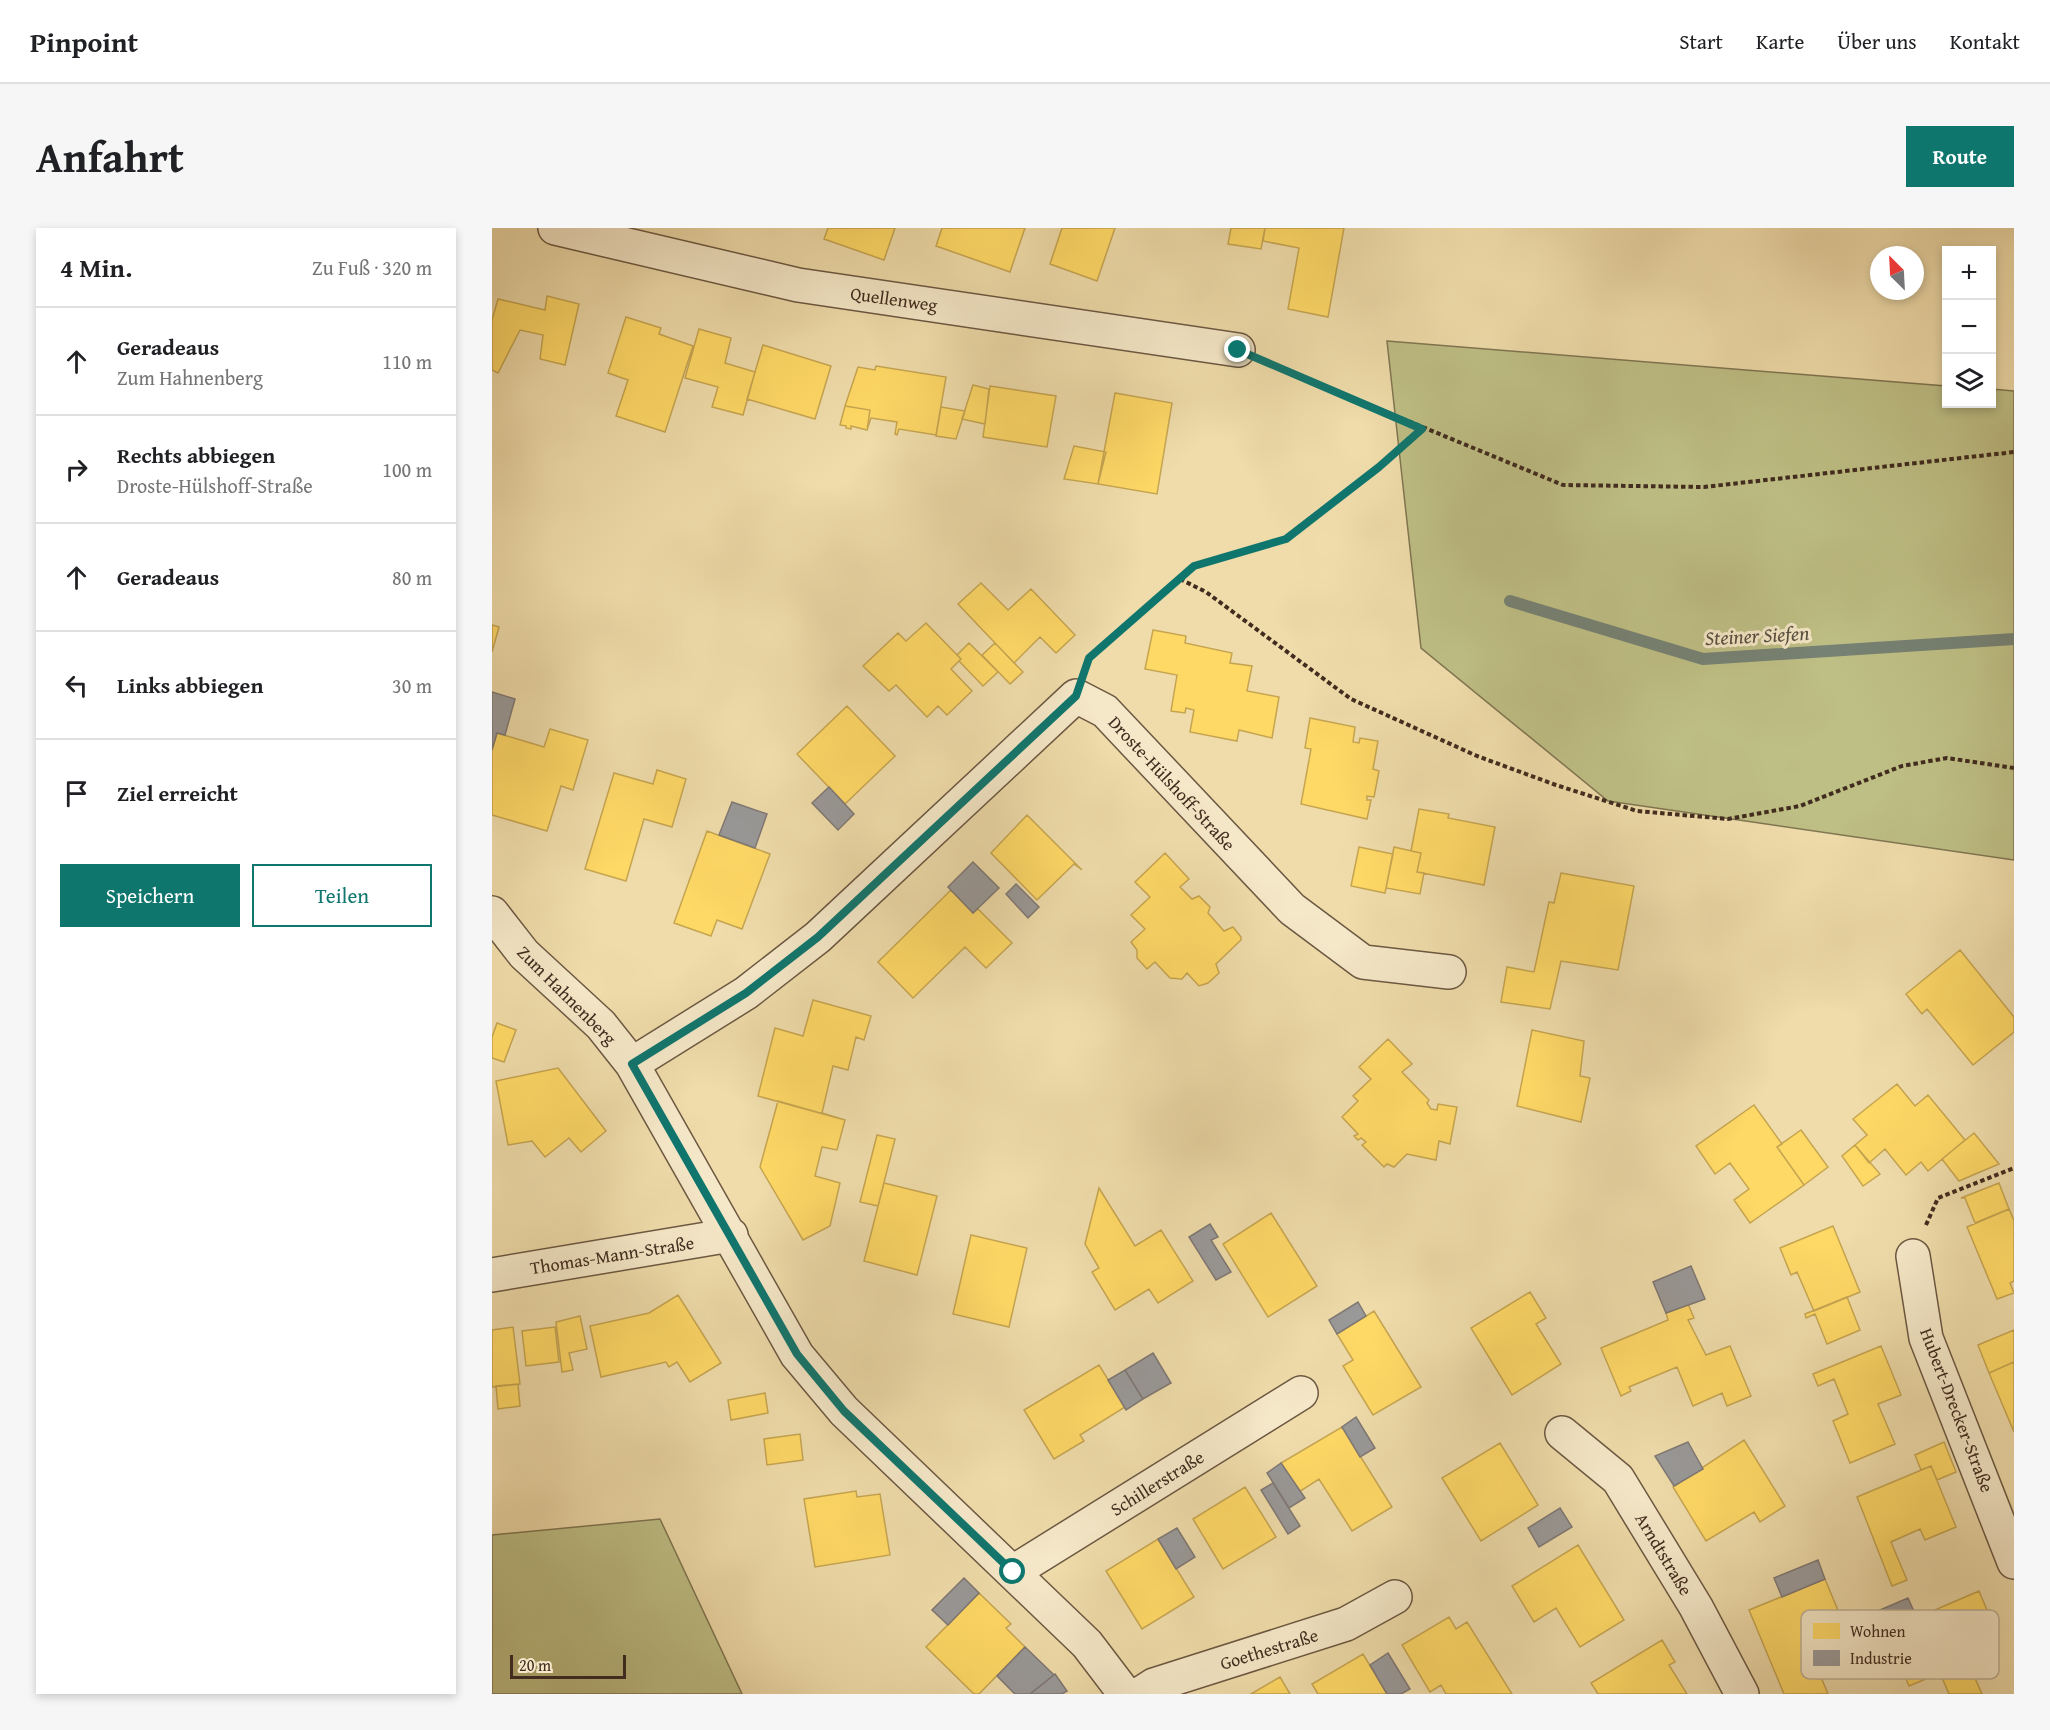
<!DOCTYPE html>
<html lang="de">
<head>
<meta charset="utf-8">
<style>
  body { margin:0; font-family:"Gentium Book Plus",serif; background:#f6f6f6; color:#202124 }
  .controls { position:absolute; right:18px; top:18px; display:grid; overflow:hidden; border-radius:0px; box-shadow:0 3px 9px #0003 }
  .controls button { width:54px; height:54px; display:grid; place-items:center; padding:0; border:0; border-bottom:2px solid #e0e0e0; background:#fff; color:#202124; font:30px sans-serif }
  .compass { position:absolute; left:1378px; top:18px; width:54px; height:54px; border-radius:50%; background:#fff; box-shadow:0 3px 9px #0003; rotate:336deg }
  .scale { position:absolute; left:18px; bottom:15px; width:116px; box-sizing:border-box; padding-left:6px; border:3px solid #412c1f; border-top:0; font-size:16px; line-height:21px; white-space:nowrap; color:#412c1f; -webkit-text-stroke:4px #f5e8c8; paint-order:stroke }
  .stop { position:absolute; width:18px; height:18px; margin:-14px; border:4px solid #0f766e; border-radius:50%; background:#fff }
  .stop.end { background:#0f766e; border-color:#fff; box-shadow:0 2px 6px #0008 }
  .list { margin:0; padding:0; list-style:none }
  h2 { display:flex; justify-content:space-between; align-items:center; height:78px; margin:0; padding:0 24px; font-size:26px }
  h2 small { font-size:20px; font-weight:400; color:#757577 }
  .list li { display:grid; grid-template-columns:39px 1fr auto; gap:18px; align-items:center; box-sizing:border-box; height:108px; padding:0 24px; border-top:2px solid #e0e0e0 }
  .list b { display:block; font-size:22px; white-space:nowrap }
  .list p { margin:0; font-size:20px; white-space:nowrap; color:#757577 }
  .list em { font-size:20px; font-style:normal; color:#757577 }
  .actions { display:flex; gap:12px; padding:18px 24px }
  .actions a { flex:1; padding:14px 0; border:2px solid #0f766e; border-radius:0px; text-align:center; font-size:21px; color:#0f766e }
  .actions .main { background:#0f766e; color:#fff }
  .icon { flex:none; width:33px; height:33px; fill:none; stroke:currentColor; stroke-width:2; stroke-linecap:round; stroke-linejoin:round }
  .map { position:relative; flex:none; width:1522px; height:1466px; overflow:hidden; border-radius:0px }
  header { display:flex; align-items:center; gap:36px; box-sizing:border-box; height:84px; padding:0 30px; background:#fff; border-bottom:2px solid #e0e0e0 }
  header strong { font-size:28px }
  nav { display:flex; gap:33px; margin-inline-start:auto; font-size:21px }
  .intro { display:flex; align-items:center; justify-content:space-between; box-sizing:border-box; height:144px; padding:0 36px }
  h1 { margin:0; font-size:42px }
  .button { padding:15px 27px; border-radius:0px; background:#0f766e; color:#fff; font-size:21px; font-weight:700 }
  main { display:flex; gap:36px; padding:0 36px }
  aside { flex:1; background:#fff; border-radius:0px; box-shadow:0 3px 9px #0003 }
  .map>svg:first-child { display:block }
  .green { fill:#bebf85; stroke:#807652; stroke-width:1.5 }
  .homes { fill:#ffd966; stroke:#c6a551; stroke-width:1.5 }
  .industry { fill:#999; stroke:#7f7874; stroke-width:1.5 }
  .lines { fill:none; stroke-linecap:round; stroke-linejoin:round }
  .stream { stroke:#768274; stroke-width:12 }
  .street-casing { stroke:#6c5842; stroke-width:36 }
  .path { stroke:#412c1f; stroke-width:4; stroke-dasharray:4.5 3; stroke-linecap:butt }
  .street { stroke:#f5e8c8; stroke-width:33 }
  .route { stroke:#0f766e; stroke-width:8 }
  .labels { text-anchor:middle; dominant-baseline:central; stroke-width:6; stroke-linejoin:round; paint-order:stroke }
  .street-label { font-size:18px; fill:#412c1f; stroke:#f5e8c8 }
  .water-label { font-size:20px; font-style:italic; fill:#575042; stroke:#f5e8c8 }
  .key { fill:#f5e8c8; stroke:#bfb095; stroke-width:1.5 }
  .key-label { font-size:16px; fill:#412c1f }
</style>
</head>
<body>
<header>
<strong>Pinpoint</strong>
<nav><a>Start</a><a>Karte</a><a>Über uns</a><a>Kontakt</a></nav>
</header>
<div class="intro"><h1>Anfahrt</h1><a class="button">Route</a></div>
<main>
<aside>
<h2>4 Min.<small>Zu Fuß · 320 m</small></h2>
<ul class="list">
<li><svg class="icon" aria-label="ahead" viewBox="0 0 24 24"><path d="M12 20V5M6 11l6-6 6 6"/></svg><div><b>Geradeaus</b><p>Zum Hahnenberg</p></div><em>110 m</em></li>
<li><svg class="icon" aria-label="right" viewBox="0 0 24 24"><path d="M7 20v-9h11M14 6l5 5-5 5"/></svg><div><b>Rechts abbiegen</b><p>Droste-Hülshoff-Straße</p></div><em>100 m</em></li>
<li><svg class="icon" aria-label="ahead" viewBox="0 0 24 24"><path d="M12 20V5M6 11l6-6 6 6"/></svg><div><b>Geradeaus</b></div><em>80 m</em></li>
<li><svg class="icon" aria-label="left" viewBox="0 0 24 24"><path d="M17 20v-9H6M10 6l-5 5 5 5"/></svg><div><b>Links abbiegen</b></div><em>30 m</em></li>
<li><svg class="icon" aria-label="arrive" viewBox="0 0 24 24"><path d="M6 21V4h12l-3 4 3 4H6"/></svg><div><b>Ziel erreicht</b></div></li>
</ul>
<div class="actions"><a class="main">Speichern</a><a>Teilen</a></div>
</aside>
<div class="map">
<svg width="1522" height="1466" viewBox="0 0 1522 1466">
  <rect width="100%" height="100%" fill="#efdcaa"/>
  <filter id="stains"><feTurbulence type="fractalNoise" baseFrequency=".00333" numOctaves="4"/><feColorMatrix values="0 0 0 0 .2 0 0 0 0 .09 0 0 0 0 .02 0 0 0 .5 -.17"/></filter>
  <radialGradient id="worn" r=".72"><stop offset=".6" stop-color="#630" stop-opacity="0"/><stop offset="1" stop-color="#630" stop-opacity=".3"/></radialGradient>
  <path class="green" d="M895,113l559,45v18h46v-15l22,2v469l-406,-59 -187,-153z
    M168,1291l82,175h-250v-159z"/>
  <path class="homes" d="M336,0h67l-11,32 -60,-21z
    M450,0h83l-15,44 -74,-26z
    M570,0h53l-18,53 -47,-17z
    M739,0h34l-4,21 -33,-5z
    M773,0h79l-16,89 -40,-8 11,-61 -36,-7z
    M55,68l32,8 -14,61 -25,-6 3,-24 -23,-5 -22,43 -6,-3v-50l6,-21 47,11z
    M134,89l35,11 -2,6 34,12 -28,86 -49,-16 12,-36 -20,-7z
    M207,101l32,9 -6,25 30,9 -12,43 -31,-8 6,-20 -33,-9z
    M271,117l68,21 -16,53 -68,-20z
    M384,138l70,11 -10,58 -37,-6 -2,6 -2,-1 2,-12 -26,-4 -4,12 3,-20 -25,-4 13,-39 17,3z
    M481,157l16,4 -4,35 -23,-5z
    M498,158l66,10 -9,51 -64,-10z
    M623,165l57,10 -15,91 -59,-10z
    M353,178l25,4 -3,20 -16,-4v3l-5,-1v-2l-6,-1z
    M449,179l24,4 -9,28 -20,-3z
    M582,218l32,6 -8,32 -34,-5z
    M489,355l27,27 23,-21 44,46 -19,18 -16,-16 -26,26 -56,-59z
    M434,395l35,36 -10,10 21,22 -25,24 -9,-9 -11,11 -31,-32 -7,6 -26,-25 35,-33 8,8z
    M0,397l7,2 -7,25z
    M661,402l33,6 -1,7 47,10 -2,10 22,3 -5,25 32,6 -7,41 -33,-8 -2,11 -47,-9 4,-22 -8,-2 -1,5 -14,-2 6,-36 -32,-6z
    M477,415l29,29 -15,14 -24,-25 2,-2 -4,-4z
    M503,415l28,29 -13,12 -28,-29z
    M355,478l48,50 -50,48 -48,-50z
    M818,490l45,9 -2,15 6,1 1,-5 18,3 -5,28 6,2 -5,26 -7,-1v4h4l-4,19 -66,-15 10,-55 -6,-1z
    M58,501l38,11 -15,50 -12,-4 -14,45 -55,-16v-65l5,-17 47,14z
    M165,542l29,9 -14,48 -28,-8 -18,62 -41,-12 29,-96 39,11z
    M927,581l30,5 -1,4 47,9 -11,58 -67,-13 4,-19 -10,-2z
    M535,587l55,55 -8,-6 -37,36 -46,-47z
    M215,603l63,23 -28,75 -25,-9 -6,16 -37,-13z
    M867,619l34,7 -8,39 -34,-7z
    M902,619l27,6 -4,19 7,1 -4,21 -34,-6z
    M673,625l24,26 -9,8 12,12 7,-3 11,11 -2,6 16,18 9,-4 8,10v3l-25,24 3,9 -11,10 -9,3 -12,-13 -5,6 -12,-1 -15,-16 -8,7 -10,-11v-8l-6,-8 14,-13 -14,-14 19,-18 -15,-15z
    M1069,645l73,13 -16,84 -57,-9 -11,48 -49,-7 6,-35 27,5 15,-70 5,1z
    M459,662l22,23 5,-4 34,34 -26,25 -21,-21 -52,51 -35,-36z
    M1468,722l54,67v15l-41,33 -46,-56 -5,5 -16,-20z
    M321,772l58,16 -7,24 -8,-3 -8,33 -15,-4 -11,47 23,7 -87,-24 17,-68 28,8z
    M5,795l19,7 -12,32 -12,-4v-21z
    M1040,802l52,11 -4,35 10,2 -9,44 -64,-16z
    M896,811l24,25 -10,8 27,28 -2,3 4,6 6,1 1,-6 19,3 -7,37 -11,-3 -3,19 -29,-6 -13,13 -7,-3 -3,3 -22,-22 4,-3 -5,-4 -3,2 -4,-4 4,-2 -16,-17 16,-16 -5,-5 18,-17 -12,-12z
    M66,840l48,63 -25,21 -12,-14 -24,19 -13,-16 -24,4 -12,-64z
    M1405,856l18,22 13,-11 37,45 -37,31 -7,-9 -15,13 -21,-26 -16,14 -14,-18 12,-10 -14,-16z
    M286,873l67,19 -8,30 -15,-3 -7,29 25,7 -10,43 -27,14 -43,-73z
    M1262,877l28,39 -5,3 27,38 -54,38 -16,-23 15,-11 -19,-26 -15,11 -19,-28z
    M1309,902l27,37 -24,18 -27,-38z
    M1482,905l25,31 -40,17 -17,-22z
    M385,907l18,4 -17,67 -18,-4z
    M1363,917l25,29 -17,12 -21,-30z
    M392,955l53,13 -20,79 -53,-14z
    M1507,955l10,26 -34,14 -10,-25h-4z
    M607,960l36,58 26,-16 32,51 -35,22 -9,-14 -34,21 -23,-38 7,-4 -14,-24z
    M1517,981l5,11v61l-4,2 4,10 -17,6 -30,-72z
    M779,985l46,73 -49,31 -45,-73z
    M1341,998l27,66 -46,19 -17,-39 -6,3 -11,-27z
    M479,1007l56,13 -18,79 -56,-13z
    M1038,1064l16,26 -10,6 25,40 -49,31 -41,-67z
    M186,1067l43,68 -31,19 -13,-20 -8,5 -3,-5 -65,15 -11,-51 59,-13z
    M1355,1069l13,33 -33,14 -12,-30 -9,4 -1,-4z
    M1196,1076l6,14 -6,2 18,35 24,-9 21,50 -24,10 -5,-13 -29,13 -16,-39 -48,20 2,4 -10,5 -20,-48 67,-28 -2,-7z
    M882,1083l47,76 -48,28 -30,-49 10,-6 -16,-26z
    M88,1088l7,33 -18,4 4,17 -11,2 -6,-50z
    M21,1099l7,57 -28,3v-57z
    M63,1099l4,35 -33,4 -4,-35z
    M1522,1102v32l-25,11 -11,-28z
    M1389,1118l20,49 -23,9 17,40 -45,19 -17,-42 15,-7 -14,-35 -16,7 -5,-12z
    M1522,1134v70l-25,-59z
    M607,1137l26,42 -45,28 4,6 -30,18 -30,-49z
    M26,1156l2,22 -22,3 -2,-23z
    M273,1165l3,20 -37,7 -3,-20z
    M850,1199l50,80 -40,24 -33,-52 -20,13 -18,-29z
    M308,1206l3,26 -36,5 -3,-26z
    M1252,1212l41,66 -25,16 -6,-10 -48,29 -33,-54z
    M1452,1214l12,30 -19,8 -6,-14 -10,4 -6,-15z
    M1008,1215l38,62 -57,36 -39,-63z
    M1439,1238l25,61 -31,13 -5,-11 -29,13 16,38 -15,6 -35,-89z
    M753,1259l31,50 -53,32 -30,-50z
    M364,1263l1,6 23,-3 10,61 -75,12 -11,-68z
    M666,1311l36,58 -52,32 -36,-58z
    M1086,1317l46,75 -44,27 -24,-39 -22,14 -22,-36z
    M1333,1351l22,53 -38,16 19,46h-44l-35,-84z
    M1487,1363l10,24 -15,7 19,46 -19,8 8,18h-33l-9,-21 -31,13 -23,-55z
    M487,1365l32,31 -5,4 19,19 -46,47h-5l-48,-47z
    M957,1389l7,12 11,-7 45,72h-66l-5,-9 -11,7 -28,-47z
    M1170,1412l13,22 -6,3 18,29h-89l-7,-11z
    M871,1426l24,40h-69l-6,-10z
    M788,1449l10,17h-39z"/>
  <path class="industry" d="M0,464l23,7 -10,36 -8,-2 -5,17z
    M337,559l25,27 -16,16 -26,-27z
    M240,574l35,12 -12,34 -36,-13z
    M481,634l26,26 -26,25 -25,-26z
    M524,656l23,23 -11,11 -22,-24z
    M718,996l8,13 -7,3 20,32 -15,8 -27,-43z
    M1199,1038l14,33 -39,14 -13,-31z
    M866,1074l8,14 -29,18 -8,-14z
    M661,1125l18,30 -28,16 -18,-29z
    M633,1142l18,29 -17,11 -18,-30z
    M864,1189l19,31 -15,9 -18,-30z
    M1196,1214l15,27 -29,17 -19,-30z
    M789,1235l24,35 -16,10 -22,-35z
    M781,1255l27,43 -12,8 -27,-44z
    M1068,1280l12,19 -33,20 -11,-19z
    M685,1300l18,29 -19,12 -18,-30z
    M1326,1332l7,19 -43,18 -8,-19z
    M472,1350l15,15 -31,32 -16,-15z
    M1416,1370l9,20 -31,13 3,6 -20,8 -10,-26z
    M533,1419l29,28 -24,19h-15l-18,-18z
    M896,1425l22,36 -9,5h-14l-17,-29z
    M563,1446l12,17 -5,3h-32z"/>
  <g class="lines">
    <path class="stream" d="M1018,373l193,58 311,-20"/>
    <defs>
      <path id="street" d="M63,0l243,57 440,65
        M0,685l32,41 77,71 31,39 165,291 47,56 243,233 38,50
        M140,836l114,-71 72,-56 258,-241 29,15 187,198 71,53 86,10
        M1421,1028l13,82 88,224
        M0,1047l239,-40
        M1070,1205l56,46 78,128 46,87
        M521,1344l288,-179
        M648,1466l14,-9 192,-61 49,-27"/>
    </defs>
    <use href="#street" class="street-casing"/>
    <path class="path" d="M778,136l293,121 141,2 310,-35
      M688,351l26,13 145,107 126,57 79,29 81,26 91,8 72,-13 102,-40 45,-8 67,10
      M595,435l2,-5 105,-92 92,-27 93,-72 43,-38
      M1434,997l12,-27 76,-30"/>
    <use href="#street" class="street"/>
  </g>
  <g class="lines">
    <path class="route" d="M521,1344l-169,-161 -47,-57 -165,-290 114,-71 72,-56 258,-241 13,-38 105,-92 92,-27 93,-72 43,-38 -184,-79"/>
  </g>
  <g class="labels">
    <g class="street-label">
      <text transform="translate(402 71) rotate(8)">Quellenweg</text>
      <text transform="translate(680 555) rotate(47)">Droste-Hülshoff-Straße</text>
      <text transform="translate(75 767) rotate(45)">Zum Hahnenberg</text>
      <text transform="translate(120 1027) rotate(-9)">Thomas-Mann-Straße</text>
      <text transform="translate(1465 1182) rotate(69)">Hubert-Drecker-Straße</text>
      <text transform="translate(665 1255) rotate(-32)">Schillerstraße</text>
      <text transform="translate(1172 1326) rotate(59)">Arndtstraße</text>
      <text transform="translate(777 1421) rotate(-17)">Goethestraße</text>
    </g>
    <g class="water-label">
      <text transform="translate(1265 407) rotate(-3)">Steiner Siefen</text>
    </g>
  </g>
  <rect x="1309" y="1382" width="198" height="69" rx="9" class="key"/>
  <rect x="1321" y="1395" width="27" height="16" fill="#ffd966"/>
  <rect x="1321" y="1422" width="27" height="16" fill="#999"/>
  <g class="key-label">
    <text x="1358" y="1409">Wohnen</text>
    <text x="1358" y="1436">Industrie</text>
  </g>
  <rect width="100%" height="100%" filter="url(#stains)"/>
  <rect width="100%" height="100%" fill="url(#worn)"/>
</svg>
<div class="controls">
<button>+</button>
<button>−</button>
<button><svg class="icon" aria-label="layers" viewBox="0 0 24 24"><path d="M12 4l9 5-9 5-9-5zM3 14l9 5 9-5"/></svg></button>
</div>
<svg class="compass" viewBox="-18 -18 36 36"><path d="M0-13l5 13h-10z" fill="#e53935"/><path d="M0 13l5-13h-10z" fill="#757577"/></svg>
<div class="scale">20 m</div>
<div class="stop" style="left:521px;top:1344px"></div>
<div class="stop end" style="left:746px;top:122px"></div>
</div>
</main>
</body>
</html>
